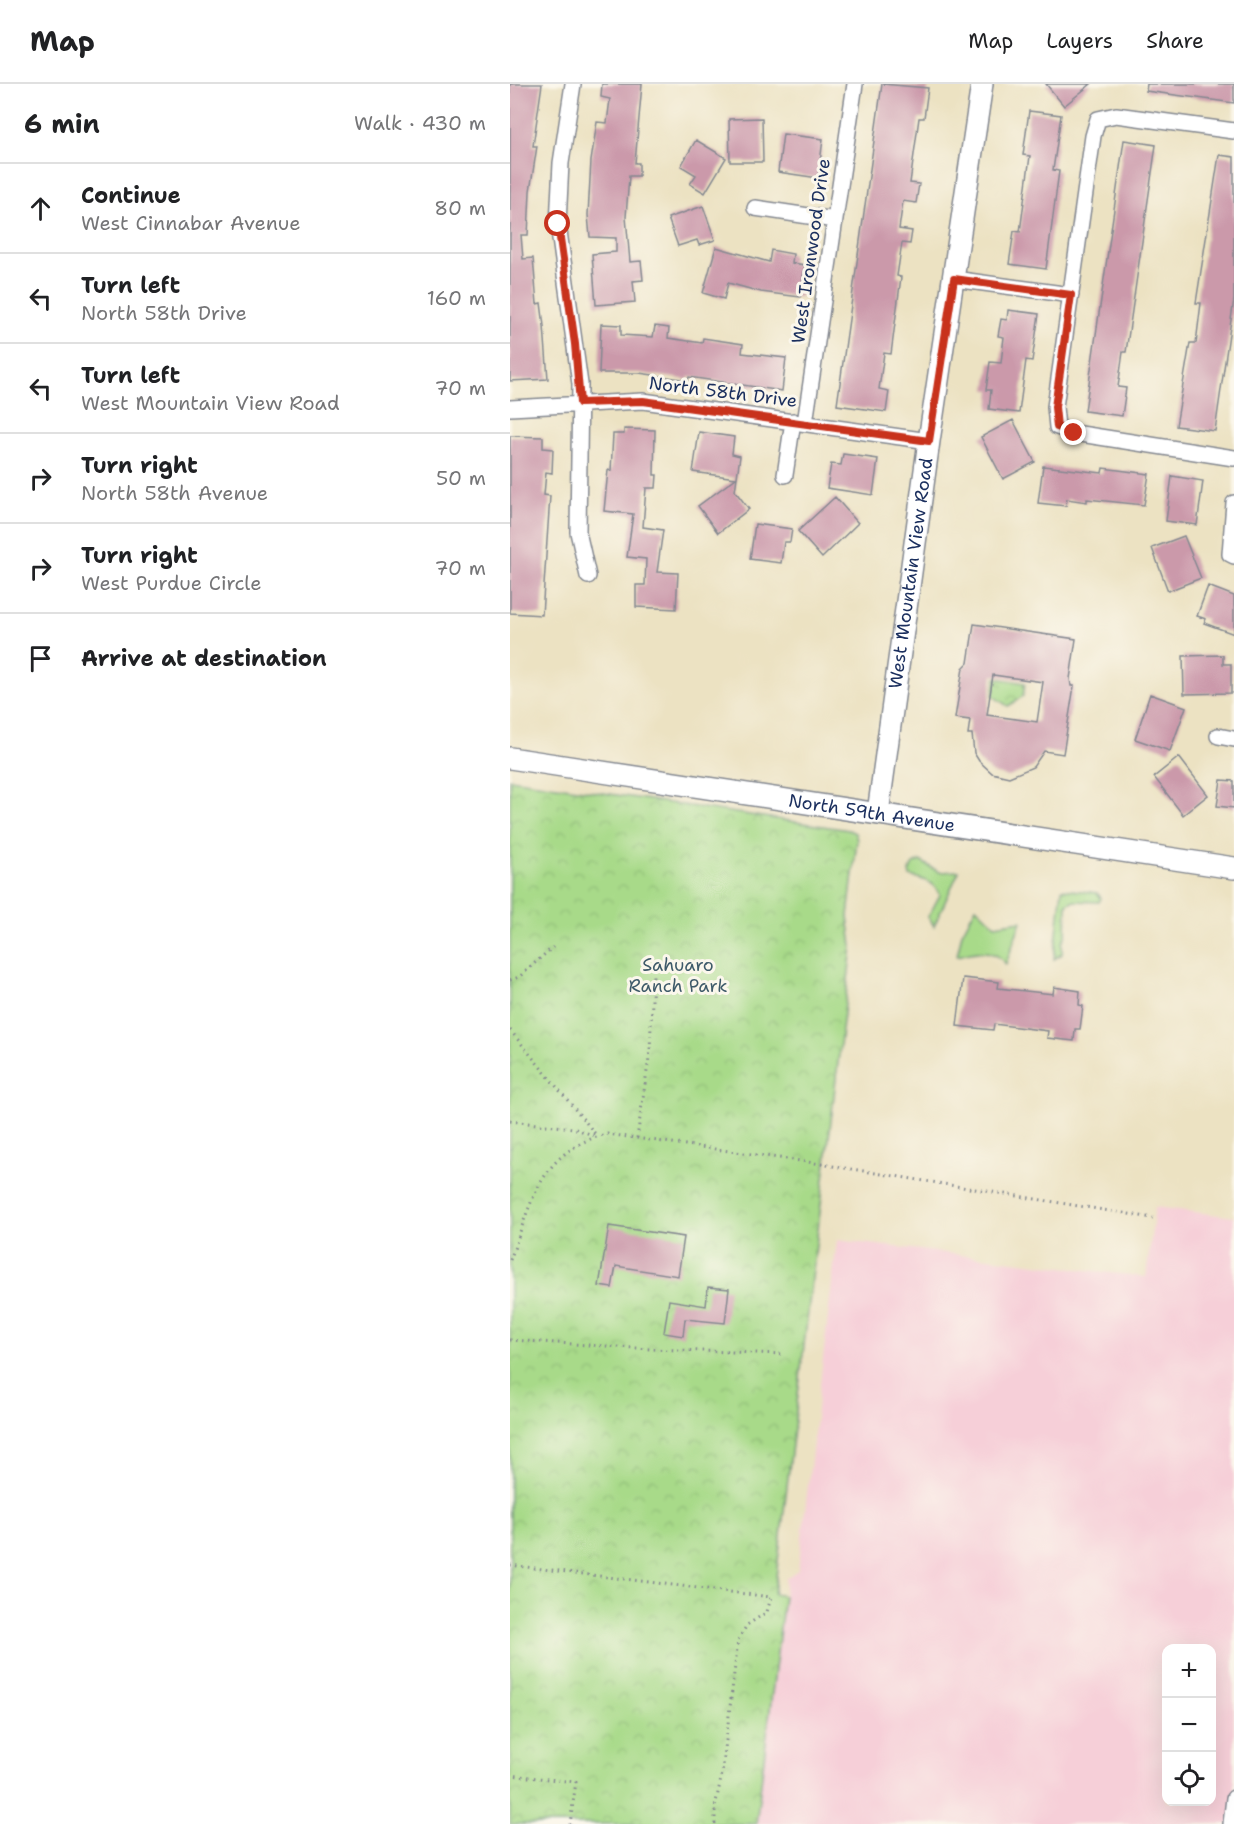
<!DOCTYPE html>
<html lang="en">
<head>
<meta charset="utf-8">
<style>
  body { margin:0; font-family:"Shantell Sans",sans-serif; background:#f2f2f2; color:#202124 }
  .controls { position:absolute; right:18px; bottom:18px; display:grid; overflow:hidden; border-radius:12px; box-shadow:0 6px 24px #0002 }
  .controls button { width:54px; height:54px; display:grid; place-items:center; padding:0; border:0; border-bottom:2px solid #e0e0e0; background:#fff; color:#202124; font:30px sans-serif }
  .stop { position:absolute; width:18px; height:18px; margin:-14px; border:4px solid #c8321e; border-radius:50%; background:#fff }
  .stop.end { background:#c8321e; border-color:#fff; box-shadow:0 2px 6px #0008 }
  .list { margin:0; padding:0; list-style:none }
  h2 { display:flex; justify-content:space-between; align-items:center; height:78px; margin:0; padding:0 24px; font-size:26px }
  h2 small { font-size:20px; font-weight:400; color:#757577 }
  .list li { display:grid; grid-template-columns:39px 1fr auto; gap:18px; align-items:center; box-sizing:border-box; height:90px; padding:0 24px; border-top:2px solid #e0e0e0 }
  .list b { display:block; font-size:22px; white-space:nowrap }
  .list p { margin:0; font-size:20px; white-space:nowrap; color:#757577 }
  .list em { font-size:20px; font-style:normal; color:#757577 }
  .icon { flex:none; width:33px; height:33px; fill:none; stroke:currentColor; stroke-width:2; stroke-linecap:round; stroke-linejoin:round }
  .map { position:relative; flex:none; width:724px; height:1740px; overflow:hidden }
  header { display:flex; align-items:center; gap:36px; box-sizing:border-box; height:84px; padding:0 30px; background:#fff; border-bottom:2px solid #e0e0e0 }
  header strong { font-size:28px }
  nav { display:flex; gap:33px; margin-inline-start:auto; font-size:21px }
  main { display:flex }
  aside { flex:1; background:#fff }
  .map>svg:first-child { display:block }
  .built { fill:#f6cfd8; fill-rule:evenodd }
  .grass { fill:#a8da89; stroke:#628474; stroke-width:1.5 }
  .park { fill:url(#park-crowns); stroke:#628474; stroke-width:1.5 }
  .building { fill:#cb99aa; fill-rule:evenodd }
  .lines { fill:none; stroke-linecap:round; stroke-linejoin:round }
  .street-casing { stroke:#848890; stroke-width:18 }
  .secondary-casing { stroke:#848890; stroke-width:24 }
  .path { stroke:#848890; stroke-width:3; stroke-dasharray:1.5 4.5; stroke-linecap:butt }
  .street { stroke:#fff; stroke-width:15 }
  .secondary { stroke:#fff; stroke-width:21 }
  .route { stroke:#c8321e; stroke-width:8 }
  .labels { text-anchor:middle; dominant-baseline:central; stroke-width:6; stroke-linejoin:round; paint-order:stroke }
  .street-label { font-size:18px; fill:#1b2f5e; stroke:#fbf7ec }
  .park-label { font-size:18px; fill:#3e5a69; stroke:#fbf7ec }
</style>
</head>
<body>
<header>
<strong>Map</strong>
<nav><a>Map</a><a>Layers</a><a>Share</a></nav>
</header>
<main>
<aside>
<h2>6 min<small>Walk · 430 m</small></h2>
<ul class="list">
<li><svg class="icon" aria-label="ahead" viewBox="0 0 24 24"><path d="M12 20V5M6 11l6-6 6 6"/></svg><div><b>Continue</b><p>West Cinnabar Avenue</p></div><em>80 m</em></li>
<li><svg class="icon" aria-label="left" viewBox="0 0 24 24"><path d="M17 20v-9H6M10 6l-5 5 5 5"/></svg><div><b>Turn left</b><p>North 58th Drive</p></div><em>160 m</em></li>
<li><svg class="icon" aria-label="left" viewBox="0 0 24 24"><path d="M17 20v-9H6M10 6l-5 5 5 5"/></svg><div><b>Turn left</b><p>West Mountain View Road</p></div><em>70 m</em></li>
<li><svg class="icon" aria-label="right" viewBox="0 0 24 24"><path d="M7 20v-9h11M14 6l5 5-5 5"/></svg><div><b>Turn right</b><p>North 58th Avenue</p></div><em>50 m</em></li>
<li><svg class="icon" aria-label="right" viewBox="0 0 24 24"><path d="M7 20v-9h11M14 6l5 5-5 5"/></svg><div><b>Turn right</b><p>West Purdue Circle</p></div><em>70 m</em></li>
<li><svg class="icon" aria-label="arrive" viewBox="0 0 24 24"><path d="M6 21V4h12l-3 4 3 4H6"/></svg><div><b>Arrive at destination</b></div></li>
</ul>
</aside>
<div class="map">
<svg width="724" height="1740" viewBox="0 0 724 1740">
  <defs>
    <pattern id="park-crowns" width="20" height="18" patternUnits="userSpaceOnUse" patternTransform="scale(1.5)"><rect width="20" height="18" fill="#a8da89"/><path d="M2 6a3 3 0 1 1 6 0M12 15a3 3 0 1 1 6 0" fill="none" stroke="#90bb79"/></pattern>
  </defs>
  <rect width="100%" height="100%" fill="#fbf7ec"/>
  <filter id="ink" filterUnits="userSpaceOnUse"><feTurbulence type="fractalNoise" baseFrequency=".0167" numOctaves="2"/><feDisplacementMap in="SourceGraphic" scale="12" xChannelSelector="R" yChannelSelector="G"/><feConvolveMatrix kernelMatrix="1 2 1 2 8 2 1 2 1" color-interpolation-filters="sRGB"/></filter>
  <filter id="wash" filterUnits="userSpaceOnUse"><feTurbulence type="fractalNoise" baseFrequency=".008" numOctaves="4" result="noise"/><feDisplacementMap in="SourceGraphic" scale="24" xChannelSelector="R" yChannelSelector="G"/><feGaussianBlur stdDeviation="1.35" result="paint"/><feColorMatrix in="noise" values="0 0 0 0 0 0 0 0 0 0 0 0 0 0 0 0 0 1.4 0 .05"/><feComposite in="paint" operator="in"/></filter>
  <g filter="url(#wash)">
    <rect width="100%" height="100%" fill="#ece2c2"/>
    <path class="built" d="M645,1123l79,10v607h-478l30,-246 12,-8 39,-330 309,37zM656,1564h46v154h-46z"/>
    <path class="grass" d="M410,777l19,11 20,-1 -25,55 -6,-9 12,-22c-5,-14 -16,-15 -30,-19l-1,-4 4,-8z
      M552,805l35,4 4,5 -2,4 -27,-1 -5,3 -1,30 -4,9v11l-8,5z
      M466,823l19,18 26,-4 -15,43c-14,-17 -30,-13 -49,-8l5,-23z"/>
    <path class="park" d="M486,594l29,5 -2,13 -15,10 -15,-10z
      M0,695l339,51 6,3 2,7 -9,76 4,30 -78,648 10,2 -28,228h-246z"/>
    <g id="blocks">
      <path class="building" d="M0,0h32l-9,62h4l-7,45 -2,44h-7l2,24 10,-1 4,46 4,-1 3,23 4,53 -38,2z
        M92,0h40l-7,79h4v13h-10l-3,41 4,45 11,-1 2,19 -10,1 2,21 -39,3 -4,-51 24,-2v-14l-26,-1 -2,-22 3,-54 6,-39 10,1 3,-24 -9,-2z
        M372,0l46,4 -4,30h-5l-9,65 9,1 -3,19 -13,-2 -4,28 13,2 -2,13 -8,-1 -5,33 4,1 -10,77 -7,-1 -5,36 10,2 -3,21 -49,-7z
        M536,0h45l-27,22z
        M637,0h87v19l-88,-12z
        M519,27l32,4 -8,55 6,1 -13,98 -37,-5 5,-33 6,1 10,-76 -7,-1z
        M252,34l1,44h-33l-1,-43z
        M273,50l40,5 -5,39 -40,-6z
        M186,56l30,18 -21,35 -15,-9 6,-9 -15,-9z
        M614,56l32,5 -30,207h-3l-5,35 8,1 -4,28 -37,-5z
        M709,71l15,2v142l-19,132 -39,-5 14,-83h6l5,-40h-5z
        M193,122l12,34 -16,5 -2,-5 -19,6 -10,-28z
        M206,163l53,15 2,-12 22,4 -1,9 13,2 -5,32 -39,-5 -33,-9 -4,16 -21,-6z
        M498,226l31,4 -7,47 -6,-1 -7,53 -30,-4 2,-19h-5l4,-28 11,1 3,-26 -6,-1 3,-17 6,1z
        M91,240l20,1v10l32,2 2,-11 14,2 -1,10 34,5 1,-5 40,6 -1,9 44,5 -4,33 -93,-14 -1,3 -49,-7h-40z
        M503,336l22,42 -32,17 -22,-42z
        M114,345l31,1 -1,45h3l-1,13h-10l-3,39 20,3 -6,42 21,1 -2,36 -40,-2v-22h9l1,-26 -19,-2 6,-43 -29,-3 4,-41 3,1 2,-37h11z
        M189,348l35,5 -2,17 8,2 -5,35 14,18 -31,24 -20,-27 38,-28 -43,-6z
        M0,352l33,1v11l10,1 -1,24 -6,-1 -2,23 6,1 -8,119 -32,-2z
        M333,370l35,5 -5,36 -46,-7 4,-24 10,1z
        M533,382l59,7 1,-5 46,6 -5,31 -57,-6v3l-20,-3 -1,7 -28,-3z
        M662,392l31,5 -6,44 -31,-4z
        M325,413l23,26 -36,35 -24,-27z
        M245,440l37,5 -2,13h-6l-3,21 -31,-4z
        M674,452l17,42 -33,13 -16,-43z
        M698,502l26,10v38l-30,-11 2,-4 -9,-3z
        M464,540l102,15 -6,40 1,7h3l-11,68 -19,-3 -11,16 -24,10 -17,-4 -13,-12 -5,-8 -2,-19h-4l2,-14 -15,-2 8,-50 5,-5zM483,591l50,7 -6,40 -50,-7z
        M713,571v9h8v29l-47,1 -1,-38z
        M640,610l36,13 -16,44 -35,-12z
        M669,673l29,38 -25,20 -29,-38z
        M711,696l13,1v27l-17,-2z
        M453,894l36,4 -1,6 55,6 1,-7 26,4 -1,14 4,1 -3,23h-5l-1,12 -27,-3 1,-7 -54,-7 -1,6 -36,-4z
        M99,1142l75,11 -6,39 -62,-10 -4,22 -13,-2z
        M198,1203l21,2 -4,34 -40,-4 -2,17 -19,-3 5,-33 37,6z"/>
    </g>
  </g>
  <g filter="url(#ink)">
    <use href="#blocks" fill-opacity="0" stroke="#848890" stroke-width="1.5"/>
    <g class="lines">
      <defs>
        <path id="street" d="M63,0l-12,79 -3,61 22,160 -2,148 10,44
          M724,47l-118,-16 -18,4 -5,17 -38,271 2,20 17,6 160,25
          M245,124l80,12
          M444,195l117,16
          M0,324l133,-7 286,40
          M295,339l50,-339
          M275,391l8,-54
          M724,419l-4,51 4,2
          M708,652l16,3
          M721,1740l3,-26"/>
        <g id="secondary">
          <path id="s1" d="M0,674l724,110"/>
          <path id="s2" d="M368,729l51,-372 53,-357"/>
        </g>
      </defs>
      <use href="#street" class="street-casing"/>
      <use href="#secondary" class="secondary-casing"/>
      <path class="path" d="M0,896l9,-3 34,-30
        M0,946l87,106
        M0,1037l63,7 23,8
        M127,1054l13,-87 3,-76
        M0,1176c21,-55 29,-110 97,-126l201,28 345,56
        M0,1256l141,9 133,5
        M0,1481l261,32 -4,15 -20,13 -9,15 -16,134 -7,33v17
        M0,1691l66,7 -6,42"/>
      <use href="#street" class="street"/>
      <use href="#secondary" class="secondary"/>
    </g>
  </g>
  <g class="lines" filter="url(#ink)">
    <path class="route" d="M48,140l17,120 5,59 63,-2 286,40 25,-162 117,16 -16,112 2,20 17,6"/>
  </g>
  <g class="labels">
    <g class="street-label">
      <text transform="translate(301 167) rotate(-82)">West Ironwood Drive</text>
      <text transform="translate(213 308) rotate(7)">North 58th Drive</text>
      <text stroke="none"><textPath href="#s2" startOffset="242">West Mountain View Road</textPath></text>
      <text stroke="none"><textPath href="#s1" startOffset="366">North 59th Avenue</textPath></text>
    </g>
    <g class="park-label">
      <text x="168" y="881">Sahuaro<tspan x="168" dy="21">Ranch Park</tspan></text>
    </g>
  </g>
</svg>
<div class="controls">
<button>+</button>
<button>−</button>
<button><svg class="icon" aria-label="locate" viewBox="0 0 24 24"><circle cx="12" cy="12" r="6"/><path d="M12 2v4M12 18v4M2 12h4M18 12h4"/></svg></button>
</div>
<div class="stop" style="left:48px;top:140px"></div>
<div class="stop end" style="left:564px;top:349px"></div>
</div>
</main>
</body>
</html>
